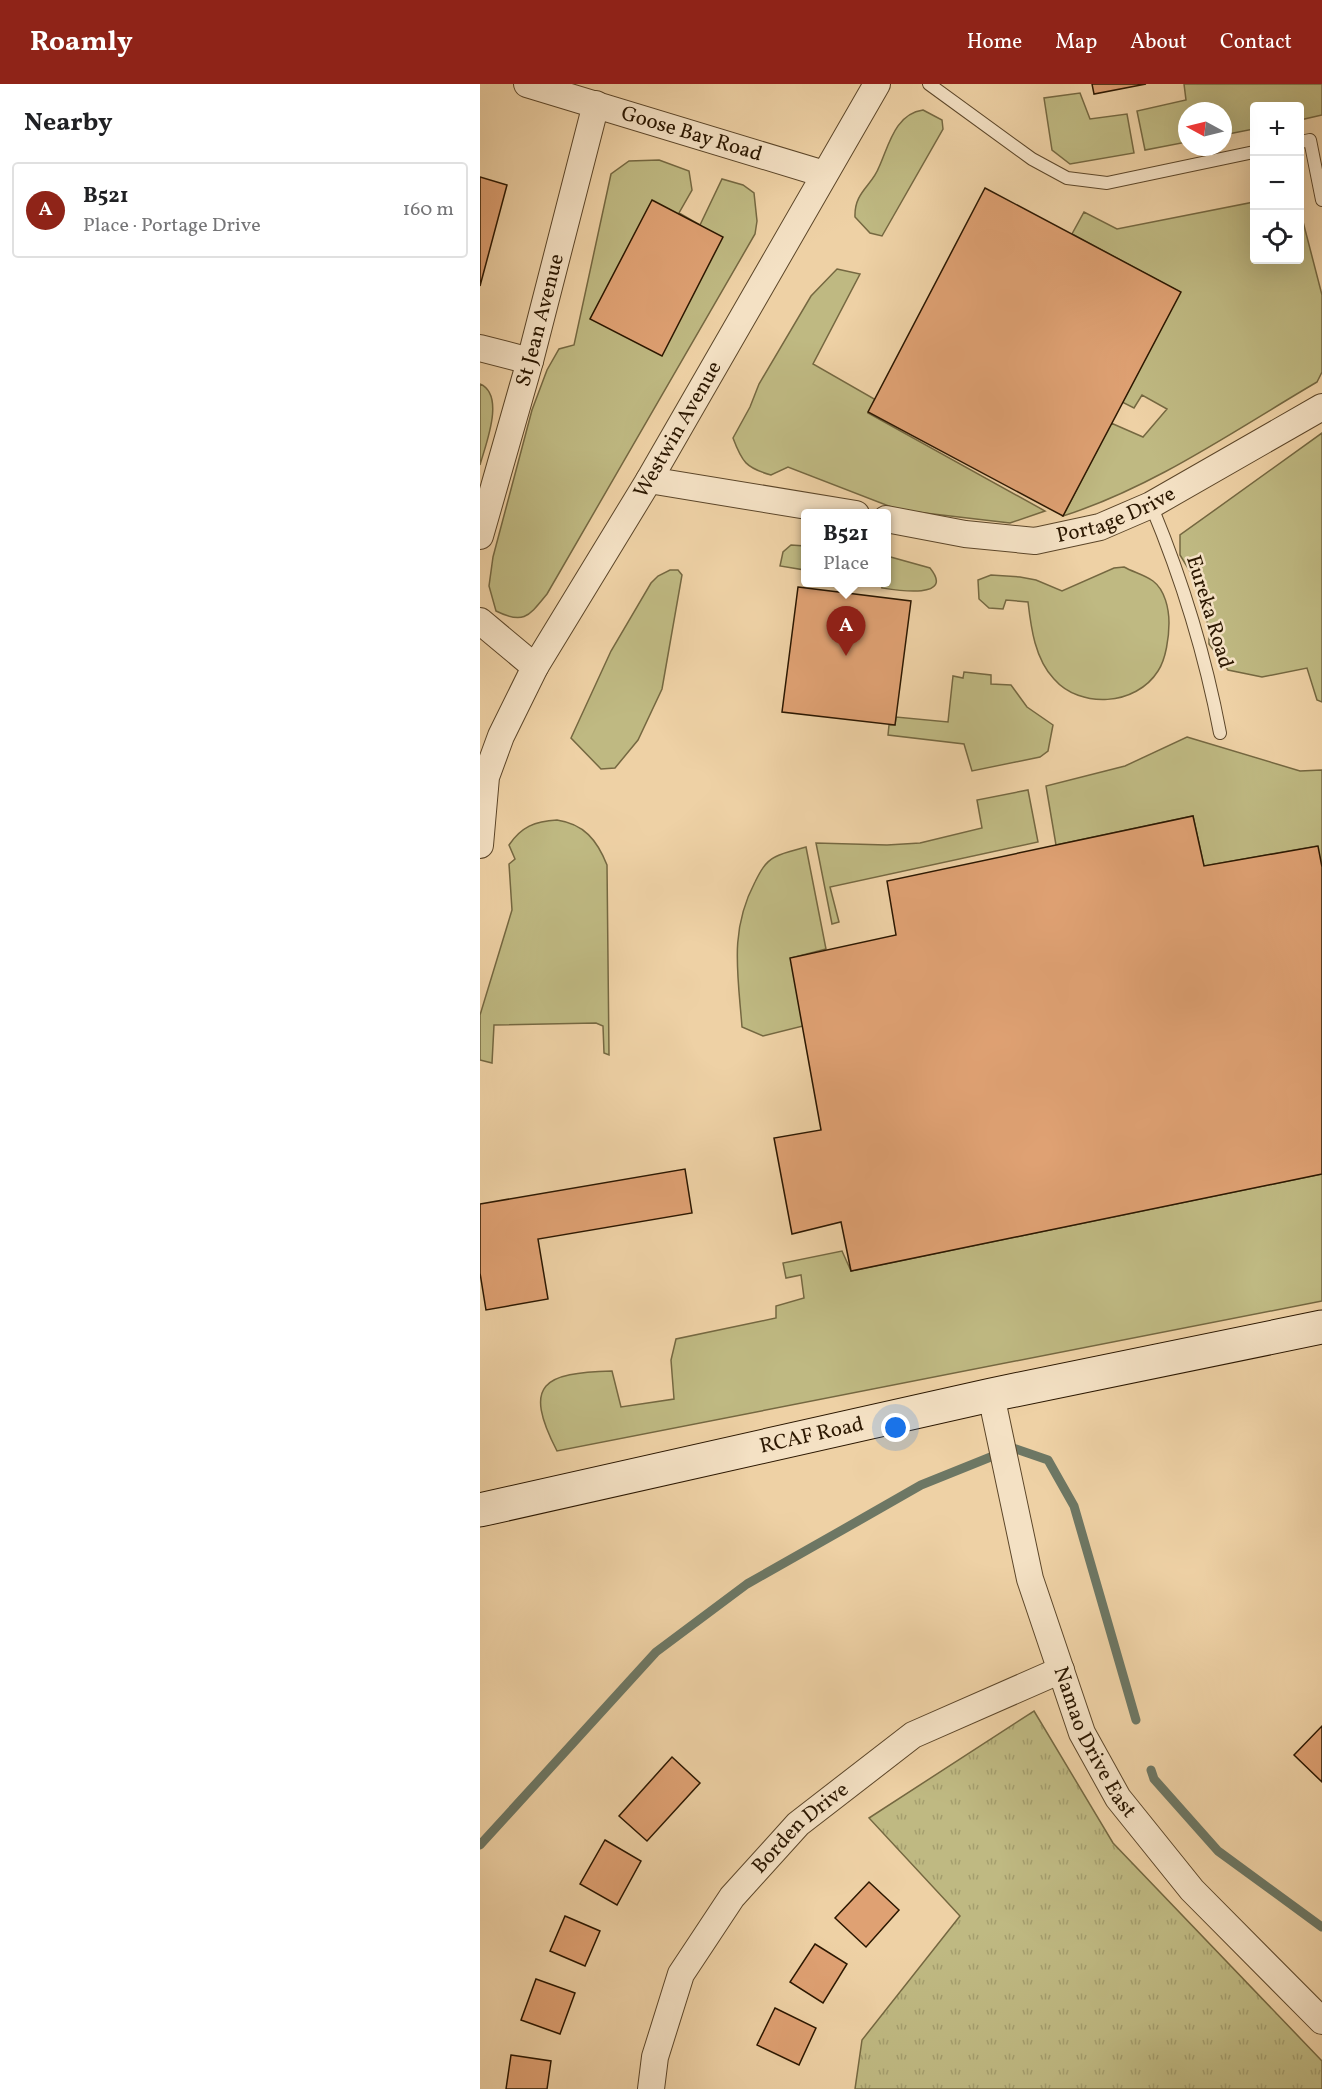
<!DOCTYPE html>
<html lang="en">
<head>
<meta charset="utf-8">
<style>
  body { margin:0; font-family:Vollkorn,serif; background:#f6f6f6; color:#202124 }
  .controls { position:absolute; right:18px; top:18px; display:grid; overflow:hidden; border-radius:6px; box-shadow:0 6px 24px #0002 }
  .controls button { width:54px; height:54px; display:grid; place-items:center; padding:0; border:0; border-bottom:2px solid #e0e0e0; background:#fff; color:#202124; font:30px sans-serif }
  .compass { position:absolute; left:698px; top:18px; width:54px; height:54px; border-radius:50%; background:#fff; box-shadow:0 6px 24px #0002; rotate:277deg }
  .you { position:absolute; left:416px; top:1344px; width:21px; height:21px; margin:-15px; border:4px solid #fff; border-radius:50%; background:#1a73e8; box-shadow:0 0 0 9px #1a73e833 }
  .badge { display:grid; place-items:center; width:39px; height:39px; border-radius:50%; background:#8f2418; color:#fff; font-size:20px; font-weight:700 }
  .pin { position:absolute; translate:-50% -50px; filter:drop-shadow(0 2px 3px #0008) }
  .pin::after { content:''; position:absolute; top:32px; width:21px; height:18px; background:inherit; clip-path:polygon(0 0,100% 0,50% 100%) }
  .popup { position:absolute; left:321px; top:425px; width:90px; height:78px; box-sizing:border-box; display:grid; place-content:center; border-radius:6px; background:#fff; filter:drop-shadow(0 2px 4px #0005); font-size:20px; white-space:nowrap; color:#757577 }
  .popup b { font-size:22px; color:#202124 }
  .popup::after { content:''; position:absolute; left:50%; top:100%; margin-left:-12px; border:12px solid transparent; border-top-color:#fff }
  .list { margin:0; padding:0; list-style:none }
  h2 { display:flex; justify-content:space-between; align-items:center; height:78px; margin:0; padding:0 24px; font-size:26px }
  h2 small { font-size:20px; font-weight:400; color:#757577 }
  .list li { display:grid; grid-template-columns:39px 1fr auto; gap:18px; align-items:center; box-sizing:border-box; height:96px; margin:0 12px 12px; padding:0 12px; border:2px solid #e0e0e0; border-radius:6px }
  .list b { display:block; font-size:22px; white-space:nowrap }
  .list p { margin:0; font-size:20px; white-space:nowrap; color:#757577 }
  .list em { font-size:20px; font-style:normal; color:#757577 }
  .icon { flex:none; width:33px; height:33px; fill:none; stroke:currentColor; stroke-width:2; stroke-linecap:round; stroke-linejoin:round }
  .map { position:relative; flex:none; width:842px; height:2005px; overflow:hidden }
  header { display:flex; align-items:center; gap:36px; box-sizing:border-box; height:84px; padding:0 30px; background:#8f2418; color:#fff }
  header strong { font-size:28px }
  nav { display:flex; gap:33px; margin-inline-start:auto; font-size:21px }
  main { display:flex }
  aside { flex:1; background:#fff }
  .map>svg:first-child { display:block }
  .grass { fill:#bfb982; stroke:#756841; stroke-width:1.5 }
  .park { fill:url(#park-tufts); stroke:#756841; stroke-width:1.5 }
  .lines { fill:none; stroke-linecap:round; stroke-linejoin:round }
  .stream { stroke:#6d7764; stroke-width:9 }
  .building { fill:#dfa173; stroke:#2b1700; stroke-width:1.5 }
  .lane-casing { stroke:#5c4629; stroke-width:14 }
  .street-casing { stroke:#5c4629; stroke-width:28 }
  .secondary-casing { stroke:#2b1700; stroke-width:35 }
  .lane { stroke:#f4e1c4; stroke-width:12 }
  .street { stroke:#f4e1c4; stroke-width:26 }
  .secondary { stroke:#f4e1c4; stroke-width:33 }
  .labels { text-anchor:middle; dominant-baseline:central; stroke-width:5; stroke-linejoin:round; paint-order:stroke }
  .street-label { font-size:21px; fill:#2b1700; stroke:#f4e1c4 }
</style>
</head>
<body>
<header>
<strong>Roamly</strong>
<nav><a>Home</a><a>Map</a><a>About</a><a>Contact</a></nav>
</header>
<main>
<aside>
<h2>Nearby<small></small></h2>
<ul class="list">
<li><span class="badge">A</span><div><b>B521</b><p>Place · Portage Drive</p></div><em>160 m</em></li>
</ul>
</aside>
<div class="map">
<svg width="842" height="2005" viewBox="0 0 842 2005">
  <defs>
    <pattern id="park-tufts" width="24" height="20" patternUnits="userSpaceOnUse" patternTransform="scale(1.5)"><rect width="24" height="20" fill="#bfb982"/><path d="M3 7l-1-3M5 7V3M7 7l1-3M15 17l-1-3M17 17v-4M19 17l1-3" fill="none" stroke="#a49e6e"/></pattern>
  </defs>
  <rect width="100%" height="100%" fill="#eed1a5"/>
  <filter id="stains"><feTurbulence type="fractalNoise" baseFrequency=".00333" numOctaves="4"/><feColorMatrix values="0 0 0 0 .2 0 0 0 0 .09 0 0 0 0 .02 0 0 0 .5 -.17"/></filter>
  <radialGradient id="worn" r=".72"><stop offset=".6" stop-color="#630" stop-opacity="0"/><stop offset="1" stop-color="#630" stop-opacity=".3"/></radialGradient>
  <path class="grass" d="M704,0h138v31l-22,5v-14h-46v23l-31,6v-24h-36v31l-42,8 -8,-39 49,-11z
    M600,9l10,26 37,-5 7,39 -64,11 -18,-14 -8,-52z
    M443,26l19,10 1,9 -61,107 -12,-3 -15,-16c-1,-25 17,-31 24,-50 10,-22 16,-53 44,-57z
    M179,76l30,11 3,19 -13,23 21,12 22,-46 21,6 11,8 3,28 -2,13 -208,360c-18,22 -23,31 -51,17l-7,-25 4,-29 39,-147 15,-40 12,-21 15,-4 37,-171 18,-13z
    M774,118v58h46v-50l22,85v77l-5,10c-82,48 -163,105 -254,134l48,-93 32,14 24,-28 -25,-14 -8,13 -12,-6 58,-110 -108,-58 12,-22 33,17z
    M357,185l23,5 -47,90 63,36 -8,13 177,98 -35,12 -111,-13 -111,-43 -17,8c-25,-7 -29,-13 -38,-37l17,-31 9,-23 52,-88z
    M0,300c26,11 5,62 0,81z
    M842,349v269l-5,-2 -10,-32 -45,9 -34,-7 -19,-26v-15l-8,-30 -10,-26 -11,-18v-20z
    M311,461l14,1v24l-25,-4 3,-14z
    M407,472l43,12c26,32 -35,22 -48,20l-1,-5 5,-1z
    M644,483c9,5 21,8 29,14 12,9 16,28 16,42 0,14 -3,36 -11,48 -22,35 -78,38 -104,8 -19,-20 -23,-51 -26,-77l-22,-2 -3,9 -14,-1 -10,-9 -1,-19 13,-5 29,2 16,3 26,11 52,-23z
    M190,486h8l4,5 -20,114 -24,51 -23,28 -14,1 -30,-31 40,-87 40,-68 7,-7z
    M484,588l27,3v9l20,1 16,22 26,18 -5,26 -8,6 -68,14 -8,-27 -76,-9 1,-10h6l1,-8 52,5 5,-46 10,2z
    M707,653l113,34 22,-1v97l-5,-21 -113,20 -11,-50 -137,29 -10,-59 79,-20z
    M548,706l10,52 -208,45 9,35 -7,2 -16,-81 71,2 33,-2 62,-15 -5,-28z
    M77,736c27,4 40,20 50,45l2,190 -5,-2 -1,-27 -7,-3 -102,2 -2,38 -12,-3v-45l32,-105 -3,-46 6,-5 -6,-14c12,-18 26,-24 48,-25z
    M326,763l20,102 -35,9 12,68 -40,10 -21,-9c-4,-53 -13,-96 13,-145 5,-10 10,-20 20,-25 9,-5 21,-7 31,-10z
    M842,1090v127l-765,150c-35,-68 -13,-78 55,-80l9,36 53,-8 -3,-39 5,-21 100,-21v-12l28,-8 -3,-23 -15,3 -3,-15 59,-12 9,20z"/>
  <path class="park" d="M554,1627l79,132 209,218v28h-467l7,-49 98,-124 -91,-98z"/>
  <g class="lines">
    <path class="stream" d="M671,1686l3,9 64,72 104,76
      M0,1761l176,-193 91,-68 111,-63 63,-36 92,-37 35,12 26,46 62,214"/>
  </g>
  <path class="building" d="M612,0h54l-52,10z
    M0,93l27,8 -27,101z
    M505,104l196,104 -118,224 -195,-104z
    M172,116l71,37 -61,119 -72,-37z
    M318,503l113,14 -16,124 -113,-13z
    M713,732l11,50 114,-20 4,21v307l-471,97 -10,-49 -49,12 -18,-96 47,-8 -31,-172 106,-23 -9,-54z
    M205,1085l7,44 -154,26 10,60 -62,11 -6,-37v-69z
    M842,1642v56l-28,-27z
    M192,1673l28,26 -53,58 -28,-25z
    M125,1756l36,21 -24,44 -37,-21z
    M389,1798l30,28 -33,37 -31,-29z
    M85,1832l35,15 -15,35 -35,-15z
    M335,1860l32,20 -24,39 -33,-21z
    M56,1895l39,14 -15,41 -39,-14z
    M295,1924l41,20 -17,37 -42,-20z
    M31,1971l40,6 -4,28h-41z"/>
  <g class="lines">
    <defs>
      <path id="lane" d="M449,0l103,75 35,19 40,5 147,-31
        M820,58l10,-2 12,60
        M671,421c31,74 54,149 69,228"/>
      <g id="street">
        <path id="s1" d="M47,0l297,90"/>
        <path d="M0,264l50,13"/>
        <path d="M169,396l207,34"/>
        <path id="s2" d="M406,435l79,15 70,7 65,-14 51,-22 171,-98"/>
        <path id="s3" d="M0,452l50,-175 66,-257"/>
        <path d="M0,537l55,46"/>
        <path id="s4" d="M0,761l6,-68 15,-41 34,-69 114,-187 228,-396"/>
        <path id="s5" d="M511,1311l39,184 52,154 36,65 74,92 130,131"/>
        <path id="s6" d="M171,2005l4,-32 26,-83 51,-77 66,-73 115,-89 148,-65"/>
      </g>
      <g id="secondary">
        <path id="s7" d="M0,1426l511,-115 331,-68"/>
      </g>
    </defs>
    <use href="#lane" class="lane-casing"/>
    <use href="#street" class="street-casing"/>
    <use href="#secondary" class="secondary-casing"/>
    <use href="#lane" class="lane"/>
    <use href="#street" class="street"/>
    <use href="#secondary" class="secondary"/>
  </g>
  <g class="labels">
    <g class="street-label">
      <text stroke="none"><textPath href="#s1" startOffset="172">Goose Bay Road</textPath></text>
      <text stroke="none"><textPath href="#s3" startOffset="224">St Jean Avenue</textPath></text>
      <text stroke="none"><textPath href="#s4" startOffset="466">Westwin Avenue</textPath></text>
      <text stroke="none"><textPath href="#s2" startOffset="236">Portage Drive</textPath></text>
      <text transform="translate(729 528) rotate(73)">Eureka Road</text>
      <text stroke="none"><textPath href="#s7" startOffset="340">RCAF Road</textPath></text>
      <text stroke="none"><textPath href="#s5" startOffset="364">Namao Drive East</textPath></text>
      <text stroke="none"><textPath href="#s6" startOffset="309">Borden Drive</textPath></text>
    </g>
  </g>
  <rect width="100%" height="100%" filter="url(#stains)"/>
  <rect width="100%" height="100%" fill="url(#worn)"/>
</svg>
<div class="controls">
<button>+</button>
<button>−</button>
<button><svg class="icon" aria-label="locate" viewBox="0 0 24 24"><circle cx="12" cy="12" r="6"/><path d="M12 2v4M12 18v4M2 12h4M18 12h4"/></svg></button>
</div>
<svg class="compass" viewBox="-18 -18 36 36"><path d="M0-13l5 13h-10z" fill="#e53935"/><path d="M0 13l5-13h-10z" fill="#757577"/></svg>
<div class="you"></div>
<div class="pin badge" style="left:366px;top:572px">A</div>
<div class="popup"><b>B521</b>Place</div>
</div>
</main>
</body>
</html>
